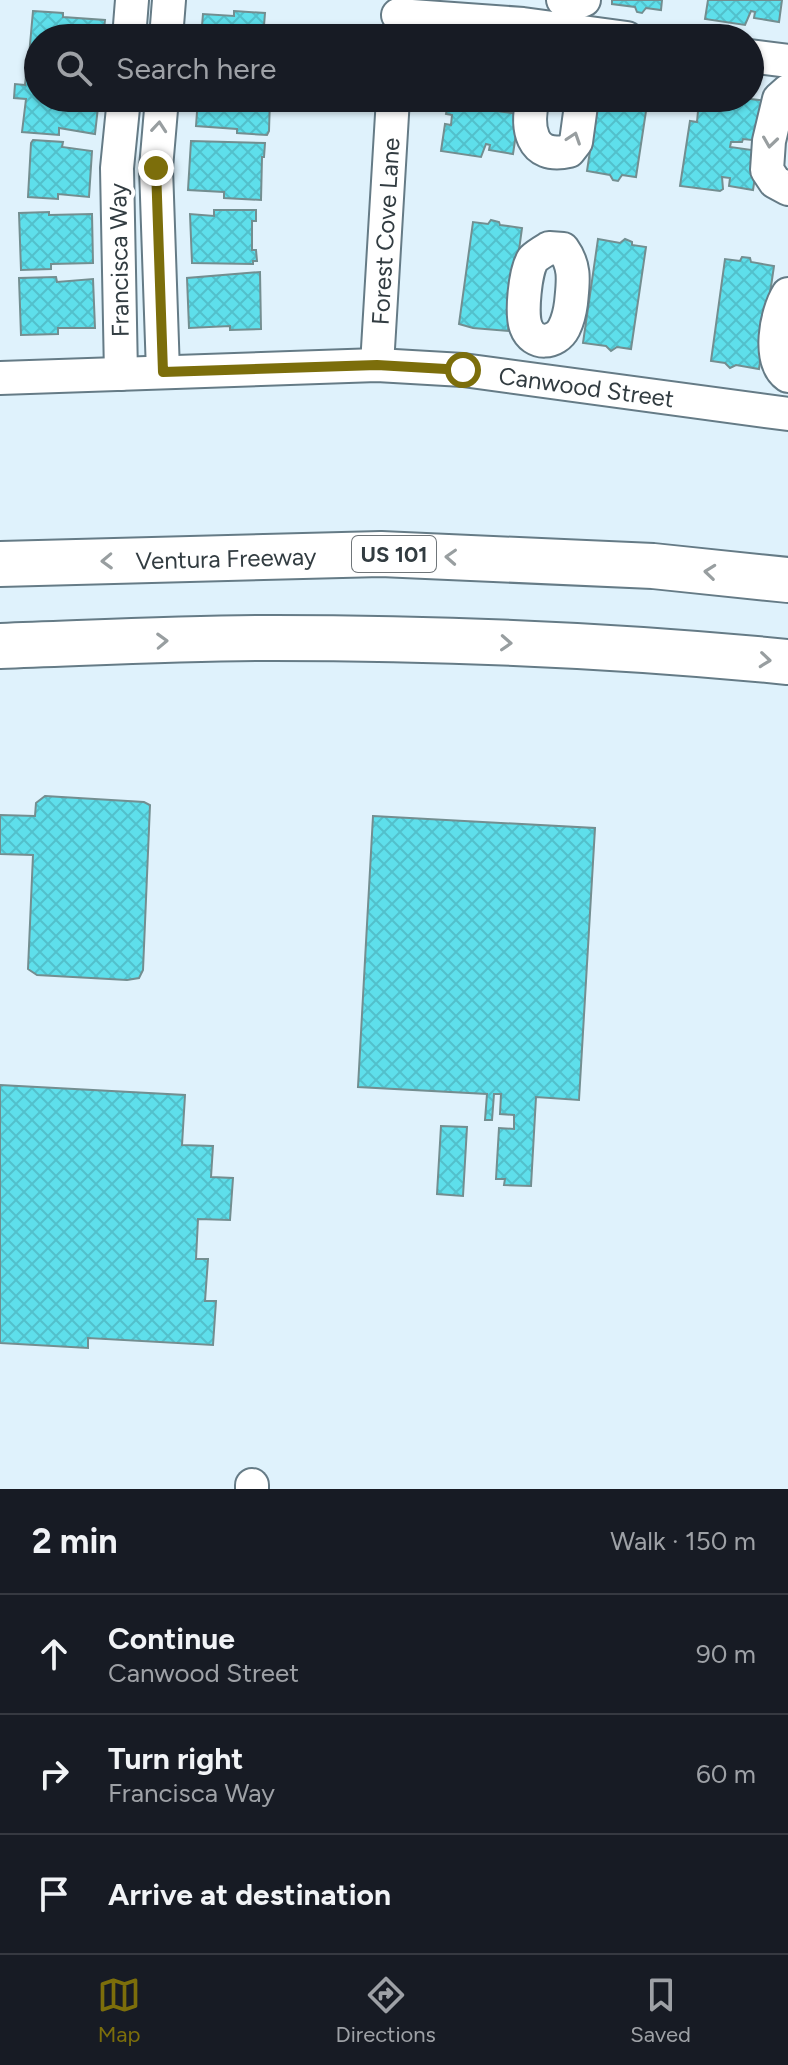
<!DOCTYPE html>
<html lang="en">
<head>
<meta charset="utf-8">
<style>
  body { margin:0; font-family:Figtree,sans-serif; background:#242831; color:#f1f3f6 }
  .stop { position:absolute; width:24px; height:24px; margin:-18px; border:6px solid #7c6e0b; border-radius:50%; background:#fff }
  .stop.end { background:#7c6e0b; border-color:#fff; box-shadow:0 2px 8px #0008 }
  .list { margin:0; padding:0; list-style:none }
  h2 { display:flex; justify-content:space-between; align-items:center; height:104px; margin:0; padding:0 32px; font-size:34px }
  h2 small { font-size:26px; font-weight:400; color:#9ea1a6 }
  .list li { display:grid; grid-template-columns:52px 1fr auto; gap:24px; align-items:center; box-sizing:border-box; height:120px; padding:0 32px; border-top:2px solid #363941 }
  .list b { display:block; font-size:30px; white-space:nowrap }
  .list p { margin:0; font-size:26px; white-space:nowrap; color:#9ea1a6 }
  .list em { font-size:26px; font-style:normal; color:#9ea1a6 }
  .icon { flex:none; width:44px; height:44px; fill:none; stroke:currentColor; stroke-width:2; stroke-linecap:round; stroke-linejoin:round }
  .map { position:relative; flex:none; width:788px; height:1489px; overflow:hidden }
  .search { position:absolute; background:#171b24; box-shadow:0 2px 6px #0004; left:24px; right:24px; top:24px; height:88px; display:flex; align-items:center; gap:20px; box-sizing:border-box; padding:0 28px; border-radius:44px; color:#9ea1a6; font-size:30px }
  .sheet { height:464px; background:#171b24 }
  nav { display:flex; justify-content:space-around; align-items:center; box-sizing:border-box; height:112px; border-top:2px solid #363941; background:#171b24; font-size:22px; color:#9ea1a6 }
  nav a { display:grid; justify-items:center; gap:4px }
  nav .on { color:#7c6e0b }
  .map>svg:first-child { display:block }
  .building { fill:url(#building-cross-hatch); stroke:#738e90; stroke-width:2 }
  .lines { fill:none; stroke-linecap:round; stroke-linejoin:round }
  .minor-casing { stroke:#657b86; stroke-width:36 }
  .highway-casing { stroke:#657b86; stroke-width:48 }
  .minor { stroke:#fff; stroke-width:32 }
  .highway { stroke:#fff; stroke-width:44 }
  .oneway { stroke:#989ea0 }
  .route { stroke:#7c6e0b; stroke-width:10 }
  .labels { text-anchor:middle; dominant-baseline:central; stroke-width:8; stroke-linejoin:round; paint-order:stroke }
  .shield { fill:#fff; stroke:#70767a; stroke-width:2 }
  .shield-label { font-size:22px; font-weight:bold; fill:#323c41 }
  .street-label { font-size:24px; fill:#323c41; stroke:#fff }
</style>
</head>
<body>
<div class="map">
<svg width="788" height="1489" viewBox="0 0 788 1489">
  <defs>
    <pattern id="building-cross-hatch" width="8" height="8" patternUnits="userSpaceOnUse" patternTransform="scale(2)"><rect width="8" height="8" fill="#5edfeb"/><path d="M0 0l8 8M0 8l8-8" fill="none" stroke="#52c0cb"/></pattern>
  </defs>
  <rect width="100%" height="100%" fill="#dff2fc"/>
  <path class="building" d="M612,0h50l-1,10 -15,-2 -4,5 -5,-1 -2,-5 -23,-3z
    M708,0h74l-3,22 -25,-4 1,-6 -4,-1 -6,14 -40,-6z
    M33,11l30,2v4l42,3 -2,18h-65v30l-10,-1z
    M234,11l31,2 -2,25h-62l2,-24 31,2z
    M26,75l12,1v22h61l-4,36 -36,-6v7l-37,-3 4,-33 -12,-1 1,-14 10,1z
    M198,98h72l-1,33 -2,4 -30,-2v-4l-41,-3z
    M449,98h72l-1,6 -29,-5 -1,7 7,1 -1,4 23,3 -6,40 -24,-4 1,-5 -4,-1 -5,13 -40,-6 4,-27 6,1 1,-10 -6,-1z
    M598,98h50l-12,79 -14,-2 -4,6 -5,-1 -3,-5 -23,-4z
    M694,98h44l-1,6 5,1 1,-7 24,3 -6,40 -18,-2 -1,3h-11l-1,5 29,4 -6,39 -24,-4 1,-8 -8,-1 1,12 -3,2 -40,-5 10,-65 7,1 1,-11 -6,-1z
    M33,140l30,2 -1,5 30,4 -3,46 -31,-3v5l-30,-2 3,-54z
    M191,141l74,2 -1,14h-2l-1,43 -37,-2v-6l-36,-2z
    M214,210h42v11h-4v29h4l1,11h-4v3l-61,-1 -2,-49 24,2z
    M49,212v3l43,-1 1,49 -42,1v5l-30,1 -2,-57z
    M491,220l8,2 1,3 22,3 -14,103 -35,-3 -14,-4 14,-102 15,2z
    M598,239l22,4 5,-4 7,3v3l14,2 -15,102 -14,-2 -6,4 -5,-5 -23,-3z
    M742,257l8,1 1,4 23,4 -15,103 -23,-4 -6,3 -5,-5 -14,-2 14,-102 15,2z
    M260,272l1,57 -31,1v-4l-41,2 -2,-50z
    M56,277l1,5 36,-3 2,49h-37v6l-37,1 -2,-57z
    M45,796l99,6 6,3 -7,165 -4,8 -12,2 -90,-5 -9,-6 5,-114 -33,-1v-39l35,1 1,-13z
    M373,816l222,12 -16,272 -43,-3 -5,89 -27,-1 1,-6h-9l3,-51 15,1v-14l-14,-1 1,-20h-7l-2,26h-7l2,-26 -129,-7z
    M0,1085l185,10 -3,50 31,1 -2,31 22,1 -3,42 -32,-1 -2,40h12l-3,42h11l-3,44 -125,-7v10l-88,-5z
    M441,1126l26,1 -4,69 -26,-2z"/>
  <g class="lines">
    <defs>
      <g id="minor">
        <path d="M563,0l11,4 10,-4"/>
        <path d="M398,15l125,9 104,14"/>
        <path d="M129,38l3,-38"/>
        <path d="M166,38l3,-38"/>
        <path d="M750,56l38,5"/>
        <path d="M788,91l-9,8 -10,42 -2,29 8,12 13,7"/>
        <path d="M162,98l-6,70 7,204"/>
        <path d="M533,98c-7,29 -3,62 36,53l7,-9 6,-44"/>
        <path d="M549,248l14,1c13,18 10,33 8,54 -1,8 -3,17 -7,25 -8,16 -31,18 -38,-1 -5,-13 -1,-56 7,-68 4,-4 11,-8 16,-11z"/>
        <path d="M788,294c-12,19 -21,67 0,82"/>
        <path id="s1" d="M377,365l16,-267"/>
        <path d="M121,374l-4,-206 7,-70"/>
        <path id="s2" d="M0,378l377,-13 86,5 325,44"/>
        <path d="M252,1489v-4"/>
      </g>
      <g id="highway">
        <path id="s3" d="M0,564l381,-10 272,12 135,14"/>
        <path d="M0,646c91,-3 182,-8 273,-8 172,0 344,7 515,24"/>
      </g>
    </defs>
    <use href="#minor" class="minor-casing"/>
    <use href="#highway" class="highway-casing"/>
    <use href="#minor" class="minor"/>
    <use href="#highway" class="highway"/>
  </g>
  <defs><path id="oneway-chevron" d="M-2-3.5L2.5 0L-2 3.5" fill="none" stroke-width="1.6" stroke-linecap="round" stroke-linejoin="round" transform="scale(2)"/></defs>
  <g class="oneway">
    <use href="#oneway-chevron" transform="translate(159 127) rotate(-85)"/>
    <use href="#oneway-chevron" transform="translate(574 138) rotate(-71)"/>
    <use href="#oneway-chevron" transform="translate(770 142) rotate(98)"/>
    <use href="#oneway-chevron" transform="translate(451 557) rotate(-177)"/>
    <use href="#oneway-chevron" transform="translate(107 561) rotate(178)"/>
    <use href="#oneway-chevron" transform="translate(710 572) rotate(-174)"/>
    <use href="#oneway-chevron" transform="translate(162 641) rotate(-2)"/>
    <use href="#oneway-chevron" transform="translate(506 643) rotate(3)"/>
    <use href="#oneway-chevron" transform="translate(765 660) rotate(6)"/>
  </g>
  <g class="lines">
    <path class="route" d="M156,168l7,204 214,-7 86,5"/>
  </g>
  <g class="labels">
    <rect class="shield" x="352" y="536" width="84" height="36" rx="6"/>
    <g class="shield-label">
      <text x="394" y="554">US 101</text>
    </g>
    <g class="street-label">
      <text stroke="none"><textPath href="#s1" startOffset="134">Forest Cove Lane</textPath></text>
      <text transform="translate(119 260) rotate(-91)">Francisca Way</text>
      <text stroke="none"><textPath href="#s2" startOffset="588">Canwood Street</textPath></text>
      <text stroke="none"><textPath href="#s3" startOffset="226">Ventura Freeway</textPath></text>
    </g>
  </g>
</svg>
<div class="stop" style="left:463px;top:370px"></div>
<div class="stop end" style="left:156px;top:168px"></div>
<div class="search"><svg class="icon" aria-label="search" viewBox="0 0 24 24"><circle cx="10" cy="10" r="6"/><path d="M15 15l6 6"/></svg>Search here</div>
</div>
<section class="sheet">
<h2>2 min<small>Walk · 150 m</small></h2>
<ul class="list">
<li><svg class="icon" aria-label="ahead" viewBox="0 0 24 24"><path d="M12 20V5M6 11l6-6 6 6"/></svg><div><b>Continue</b><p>Canwood Street</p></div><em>90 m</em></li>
<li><svg class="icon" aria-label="right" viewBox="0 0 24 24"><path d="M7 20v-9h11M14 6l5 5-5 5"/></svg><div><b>Turn right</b><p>Francisca Way</p></div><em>60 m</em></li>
<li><svg class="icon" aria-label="arrive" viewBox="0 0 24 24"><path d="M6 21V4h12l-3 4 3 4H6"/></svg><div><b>Arrive at destination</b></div></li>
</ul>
</section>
<nav>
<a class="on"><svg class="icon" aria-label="map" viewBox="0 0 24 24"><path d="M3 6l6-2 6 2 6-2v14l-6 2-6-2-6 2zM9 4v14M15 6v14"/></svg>Map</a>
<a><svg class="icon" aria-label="directions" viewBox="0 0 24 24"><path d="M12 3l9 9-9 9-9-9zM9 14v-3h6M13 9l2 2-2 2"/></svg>Directions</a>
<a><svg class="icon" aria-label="saved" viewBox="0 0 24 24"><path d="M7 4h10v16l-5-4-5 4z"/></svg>Saved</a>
</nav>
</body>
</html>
